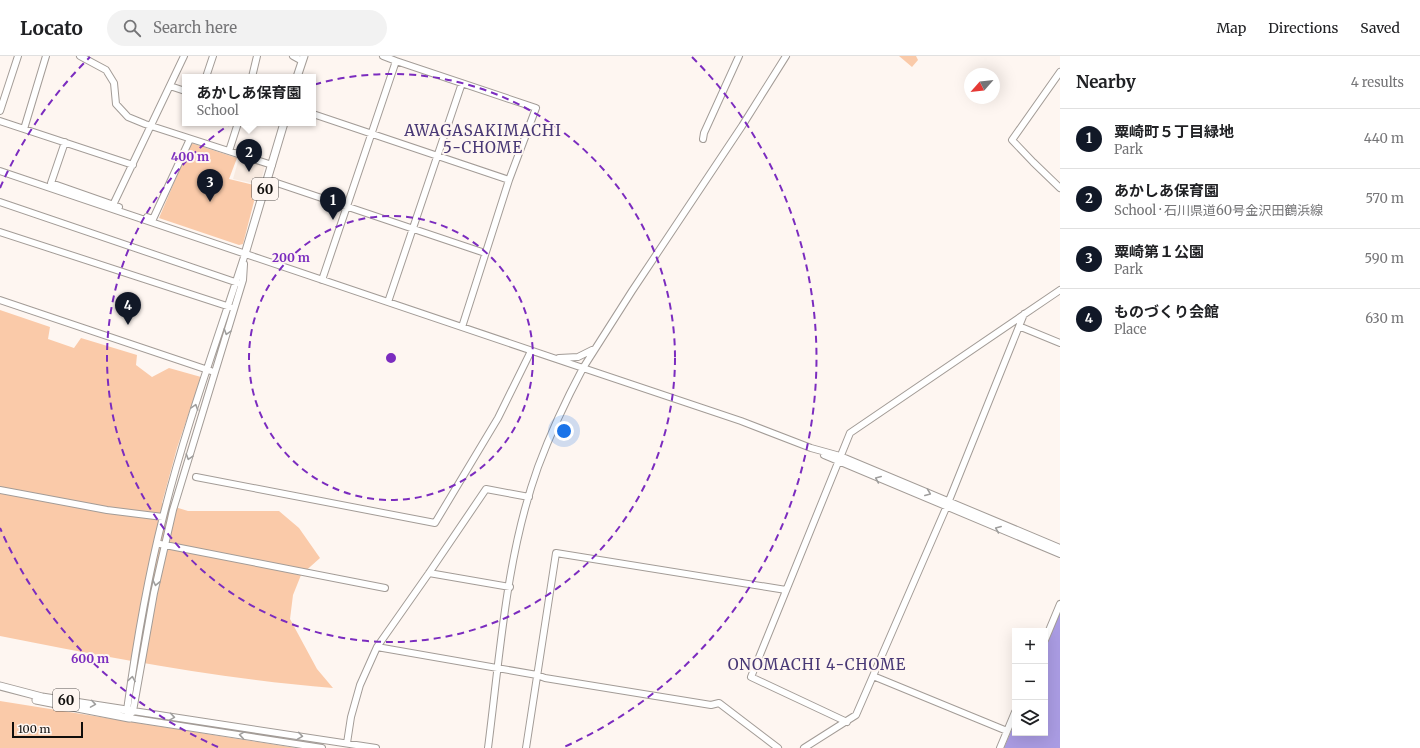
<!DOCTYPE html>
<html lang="en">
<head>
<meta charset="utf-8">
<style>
  body { margin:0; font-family:Merriweather,"Noto Sans JP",serif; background:#f2f2f2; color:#202124 }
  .controls { position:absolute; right:12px; bottom:12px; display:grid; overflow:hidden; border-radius:0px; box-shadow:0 4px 16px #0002 }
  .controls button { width:36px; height:36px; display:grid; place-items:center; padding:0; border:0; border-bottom:1px solid #e0e0e0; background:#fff; color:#202124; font:20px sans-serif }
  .compass { position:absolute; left:964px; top:12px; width:36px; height:36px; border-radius:50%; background:#fff; box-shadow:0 4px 16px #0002; rotate:243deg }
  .scale { position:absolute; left:12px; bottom:10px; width:71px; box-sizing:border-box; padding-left:4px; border:2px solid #0f0d0b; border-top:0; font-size:11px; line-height:14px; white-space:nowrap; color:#0f0d0b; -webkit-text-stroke:3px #fef6f1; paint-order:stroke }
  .you { position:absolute; left:564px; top:375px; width:14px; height:14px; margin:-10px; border:3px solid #fff; border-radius:50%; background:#1a73e8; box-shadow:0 0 0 6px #1a73e833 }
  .badge { display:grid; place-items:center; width:26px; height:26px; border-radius:50%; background:#111827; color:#fff; font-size:13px; font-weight:700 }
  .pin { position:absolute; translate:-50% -33px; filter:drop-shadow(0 1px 2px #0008) }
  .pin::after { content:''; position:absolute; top:21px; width:14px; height:12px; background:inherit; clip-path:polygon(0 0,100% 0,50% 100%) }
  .popup { position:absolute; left:182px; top:18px; width:134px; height:52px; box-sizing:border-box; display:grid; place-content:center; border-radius:0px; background:#fff; filter:drop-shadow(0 1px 3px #0005); font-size:13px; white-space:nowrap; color:#757577 }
  .popup b { font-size:15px; color:#202124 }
  .popup::after { content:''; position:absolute; left:50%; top:100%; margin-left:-8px; border:8px solid transparent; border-top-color:#fff }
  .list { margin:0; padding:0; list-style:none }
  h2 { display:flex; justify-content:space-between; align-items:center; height:52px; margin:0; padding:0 16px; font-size:17px }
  h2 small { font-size:13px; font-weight:400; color:#757577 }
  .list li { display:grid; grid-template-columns:26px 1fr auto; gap:12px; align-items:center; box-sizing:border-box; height:60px; padding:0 16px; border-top:1px solid #e0e0e0 }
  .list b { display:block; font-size:15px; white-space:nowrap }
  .list p { margin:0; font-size:13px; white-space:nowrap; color:#757577 }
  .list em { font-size:13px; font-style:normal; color:#757577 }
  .icon { flex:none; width:22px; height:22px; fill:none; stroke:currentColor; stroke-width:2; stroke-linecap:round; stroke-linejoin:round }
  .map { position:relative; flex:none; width:1060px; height:692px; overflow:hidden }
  header { display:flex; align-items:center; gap:24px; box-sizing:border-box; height:56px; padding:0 20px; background:#fff; border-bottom:1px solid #e0e0e0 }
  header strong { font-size:19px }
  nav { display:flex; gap:22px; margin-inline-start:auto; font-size:14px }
  .search { width:280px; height:36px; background:#f2f2f2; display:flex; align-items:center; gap:10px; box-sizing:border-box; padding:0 14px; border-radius:22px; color:#757577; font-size:15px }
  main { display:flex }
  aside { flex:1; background:#fff }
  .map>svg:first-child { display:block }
  .built { fill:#f8eae0 }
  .green { fill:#facaa9 }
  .water { fill:#aa9ce3 }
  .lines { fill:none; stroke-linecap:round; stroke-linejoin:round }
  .minor-casing { stroke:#a39c97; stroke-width:8 }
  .major-casing { stroke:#a39c97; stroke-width:9 }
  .minor { stroke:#fff; stroke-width:6 }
  .major { stroke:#fff; stroke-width:7 }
  .oneway { stroke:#9f9e9d }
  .ring { fill:none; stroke:#7b2cbf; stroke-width:2; stroke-dasharray:7 5 }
  .labels { text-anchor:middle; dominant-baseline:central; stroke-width:4; stroke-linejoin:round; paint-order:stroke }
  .shield { fill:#fef6f1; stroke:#575350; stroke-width:1 }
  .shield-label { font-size:13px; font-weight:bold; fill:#0f0d0b }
  .neighbourhood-label { font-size:15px; letter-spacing:1px; fill:#483875; stroke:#fef6f1 }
  .centre { fill:#7b2cbf; stroke:#fef6f1; stroke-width:2 }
  .ring-label { font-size:12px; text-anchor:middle; font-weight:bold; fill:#7b2cbf; stroke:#fef6f1; stroke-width:4; stroke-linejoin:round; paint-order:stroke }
</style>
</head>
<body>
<header>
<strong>Locato</strong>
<div class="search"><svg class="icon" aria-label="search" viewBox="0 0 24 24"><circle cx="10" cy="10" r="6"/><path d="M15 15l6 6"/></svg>Search here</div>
<nav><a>Map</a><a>Directions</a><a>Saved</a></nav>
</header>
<main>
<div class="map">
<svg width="1060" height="692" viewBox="0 0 1060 692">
  <rect width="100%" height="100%" fill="#fef6f1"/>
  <path class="built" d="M239,102l26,7 -5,20 -27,-6z"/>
  <path class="green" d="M899,0h17l2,4 -6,7z
    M191,87l46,15 -8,21 29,7 -15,58 -4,1 -80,-27z
    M0,254l50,17 -2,12 26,9 7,-10 56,17 -1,10 16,12 17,-9 32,9 -24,71 -15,55 26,8h91l20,17 21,30 -19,17 -8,20 -3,24 27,50 16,19c-112,-9 -223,-30 -333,-52z
    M0,645l296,47h-296z"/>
  <path class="water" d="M1060,556v136h-56l11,-26v11h30v-84z"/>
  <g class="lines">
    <defs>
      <path id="minor" d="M80,0l26,14 8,13 2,21 12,13 17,7 127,41
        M293,0l9,5
        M396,5l140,47 -27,72 -47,147
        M1060,16l-48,68 21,22 27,26
        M206,21l7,-21
        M252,21l5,-21
        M170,30l15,5
        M0,55l18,-55
        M313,58l196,66
        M0,65l133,44
        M24,73l22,-73
        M703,83l1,-6 35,-77
        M65,86l-14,41 60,21
        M229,95l9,-28
        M0,115l583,197 49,-77 110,-165 44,-70
        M268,124l217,73
        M0,146l238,81
        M119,151l-6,-2 71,-149
        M147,161l6,2 37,-80
        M0,176l230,75
        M322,224l74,-219 -13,-5
        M0,244l211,71
        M388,246l74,-219
        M1021,271l39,16
        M559,302l19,-1 14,-7
        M824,399l236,99
        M196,421l239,46 63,-105 33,-67
        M0,434l107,20 56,7
        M160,488l225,44
        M429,517l81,14
        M1045,584l15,-36
        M377,591l160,28 8,3 166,27 8,-2 59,45
        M873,620l134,55
        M133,655l243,37
        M130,659l3,-4 21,-118 19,-83 70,-230 1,-16
        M129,662l-2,-8c9,-65 20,-130 36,-193 22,-89 54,-176 82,-263
        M129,662l193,30
        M847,666l-96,-45 99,-244 210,-143
        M347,687l4,-26 9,-32 17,-38 52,-74 57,-84 43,8
        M488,692c12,-93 18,-192 50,-281 13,-35 28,-67 45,-99l158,53 70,27 29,8 220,92
        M526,692l30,-195 230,37
        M804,692l52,-33 90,-207 78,-194
        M1000,692l15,-36"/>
      <path id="major" d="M297,21l7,-21
        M245,198l39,-131
        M0,630l42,11 91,14
        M36,644l93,18"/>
    </defs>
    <use href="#minor" class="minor-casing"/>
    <use href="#major" class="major-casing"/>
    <use href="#minor" class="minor"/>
    <use href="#major" class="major"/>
  </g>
  <defs><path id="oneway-chevron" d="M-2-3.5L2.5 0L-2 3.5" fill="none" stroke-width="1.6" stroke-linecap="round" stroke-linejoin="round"/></defs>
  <g class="oneway">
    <use href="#oneway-chevron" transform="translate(227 276) rotate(107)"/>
    <use href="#oneway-chevron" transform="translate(195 351) rotate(-72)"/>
    <use href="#oneway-chevron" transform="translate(189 401) rotate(107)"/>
    <use href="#oneway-chevron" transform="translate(878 423) rotate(-157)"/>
    <use href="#oneway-chevron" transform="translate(928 437) rotate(22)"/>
    <use href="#oneway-chevron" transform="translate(998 473) rotate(-158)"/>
    <use href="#oneway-chevron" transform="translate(156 527) rotate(102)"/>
    <use href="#oneway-chevron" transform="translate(132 623) rotate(-81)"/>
    <use href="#oneway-chevron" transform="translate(93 648) rotate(9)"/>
    <use href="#oneway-chevron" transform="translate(172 661) rotate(9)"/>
    <use href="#oneway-chevron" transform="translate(242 679) rotate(-171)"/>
    <use href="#oneway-chevron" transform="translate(300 680) rotate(9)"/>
  </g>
  <g class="ring">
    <circle cx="391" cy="302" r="142"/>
    <circle cx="391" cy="302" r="284"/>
    <path d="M218 691A426 426 0 0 1 0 472M0 132A426 426 0 0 1 90 1M692 1A426 426 0 0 1 564 691"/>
  </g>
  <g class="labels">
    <g class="shield">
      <rect x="252" y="122" width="26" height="22" rx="3"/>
      <rect x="53" y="633" width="26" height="22" rx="3"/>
    </g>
    <g class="shield-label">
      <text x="265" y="133">60</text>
      <text x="66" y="644">60</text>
    </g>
    <g class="neighbourhood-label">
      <text x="483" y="74">AWAGASAKIMACHI<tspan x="483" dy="17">5-CHOME</tspan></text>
      <text x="817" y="608">ONOMACHI 4-CHOME</text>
    </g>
  </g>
  <circle cx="391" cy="302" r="6" class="centre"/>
  <g class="ring-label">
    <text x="190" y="105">400 m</text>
    <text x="291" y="206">200 m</text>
    <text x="90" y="607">600 m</text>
  </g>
</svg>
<div class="controls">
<button>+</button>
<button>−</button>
<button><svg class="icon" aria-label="layers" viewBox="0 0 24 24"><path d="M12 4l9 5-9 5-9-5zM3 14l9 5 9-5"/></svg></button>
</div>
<svg class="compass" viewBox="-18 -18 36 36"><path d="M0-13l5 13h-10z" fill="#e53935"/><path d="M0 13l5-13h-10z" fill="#757577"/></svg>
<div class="scale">100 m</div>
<div class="you"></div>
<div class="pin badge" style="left:333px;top:164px">1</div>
<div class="pin badge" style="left:249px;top:116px">2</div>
<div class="popup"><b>あかしあ保育園</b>School</div>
<div class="pin badge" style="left:210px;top:146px">3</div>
<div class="pin badge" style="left:128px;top:269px">4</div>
</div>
<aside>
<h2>Nearby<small>4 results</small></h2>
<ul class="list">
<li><span class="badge">1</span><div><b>粟崎町５丁目緑地</b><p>Park</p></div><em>440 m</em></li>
<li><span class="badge">2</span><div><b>あかしあ保育園</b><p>School · 石川県道60号金沢田鶴浜線</p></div><em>570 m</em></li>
<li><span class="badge">3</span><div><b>粟崎第１公園</b><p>Park</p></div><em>590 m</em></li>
<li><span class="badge">4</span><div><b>ものづくり会館</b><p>Place</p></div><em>630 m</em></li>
</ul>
</aside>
</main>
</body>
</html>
